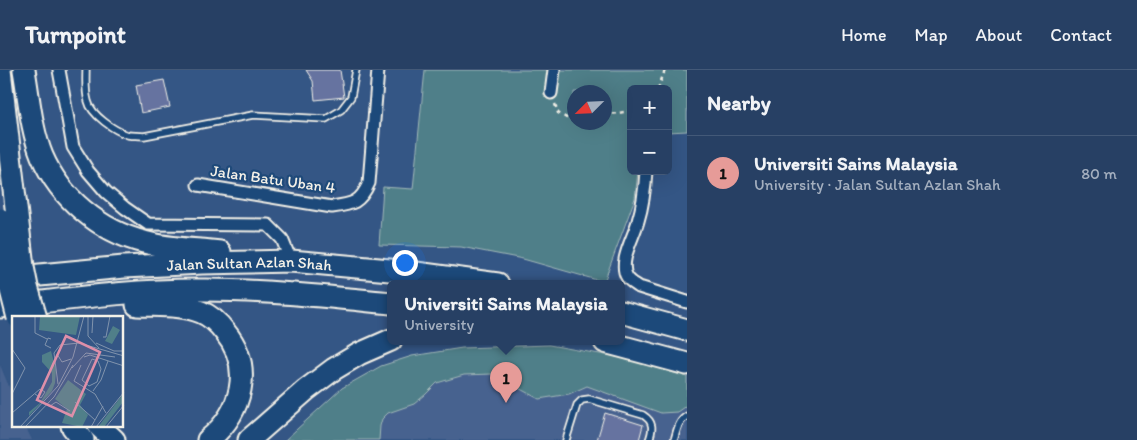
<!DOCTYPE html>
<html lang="en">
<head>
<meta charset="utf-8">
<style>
  body { margin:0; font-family:Itim,sans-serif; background:#2f476a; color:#f1f3f6 }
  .controls { position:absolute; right:15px; top:15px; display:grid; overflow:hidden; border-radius:8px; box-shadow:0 5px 20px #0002 }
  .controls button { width:45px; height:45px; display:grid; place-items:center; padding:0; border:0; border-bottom:1px solid #435978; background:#274064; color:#f1f3f6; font:25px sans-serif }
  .compass { position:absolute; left:567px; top:15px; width:45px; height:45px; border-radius:50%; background:#274064; box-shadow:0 5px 20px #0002; rotate:246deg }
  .you { position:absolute; left:404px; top:192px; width:18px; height:18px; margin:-12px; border:4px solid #fff; border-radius:50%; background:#1a73e8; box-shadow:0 0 0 8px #1a73e833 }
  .badge { display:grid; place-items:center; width:32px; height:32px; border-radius:50%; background:#e69b98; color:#111; font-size:16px; font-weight:700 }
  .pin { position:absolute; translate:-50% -41px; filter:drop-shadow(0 1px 2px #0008) }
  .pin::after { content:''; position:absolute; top:26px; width:18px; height:15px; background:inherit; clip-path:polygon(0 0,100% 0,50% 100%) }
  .popup { position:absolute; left:387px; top:210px; width:238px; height:65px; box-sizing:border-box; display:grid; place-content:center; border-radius:8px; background:#274064; filter:drop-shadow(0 1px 4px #0005); font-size:16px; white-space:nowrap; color:#a4afbf }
  .popup b { font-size:19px; color:#f1f3f6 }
  .popup::after { content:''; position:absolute; left:50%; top:100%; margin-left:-10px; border:10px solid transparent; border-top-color:#274064 }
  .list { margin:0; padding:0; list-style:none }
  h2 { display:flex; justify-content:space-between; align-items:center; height:65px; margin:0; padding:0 20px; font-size:21px }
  h2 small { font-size:16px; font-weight:400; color:#a4afbf }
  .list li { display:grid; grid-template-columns:32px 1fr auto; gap:15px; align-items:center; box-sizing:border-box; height:75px; padding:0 20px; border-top:1px solid #435978 }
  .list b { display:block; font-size:19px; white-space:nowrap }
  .list p { margin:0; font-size:16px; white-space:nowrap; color:#a4afbf }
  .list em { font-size:16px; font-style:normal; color:#a4afbf }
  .map { position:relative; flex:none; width:687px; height:370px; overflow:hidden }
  header { display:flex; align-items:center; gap:30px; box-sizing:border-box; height:70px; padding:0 25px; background:#274064; border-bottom:1px solid #435978 }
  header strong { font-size:24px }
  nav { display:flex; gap:28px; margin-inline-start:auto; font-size:18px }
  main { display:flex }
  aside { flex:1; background:#274064 }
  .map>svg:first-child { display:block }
  .built { fill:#47628f }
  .green { fill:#507f89; stroke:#a2b8b8; fill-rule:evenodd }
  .building { fill:#6673a0; stroke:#f4f1e8 }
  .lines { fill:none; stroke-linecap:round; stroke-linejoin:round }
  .lane-casing { stroke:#f4f1e8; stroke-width:9 }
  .street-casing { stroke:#f4f1e8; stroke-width:15 }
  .highway-casing { stroke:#f4f1e8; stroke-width:25 }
  .path { stroke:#f4f1e8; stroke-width:2.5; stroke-dasharray:4 4; stroke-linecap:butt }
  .lane { stroke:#1f4a7a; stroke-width:5.5 }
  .street { stroke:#1f4a7a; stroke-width:11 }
  .highway { stroke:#1f4a7a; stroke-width:21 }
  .highway-bridge-casing { stroke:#f4f1e8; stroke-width:25; stroke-linecap:butt }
  .highway-bridge { stroke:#1f4a7a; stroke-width:21 }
  .labels { text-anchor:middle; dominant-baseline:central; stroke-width:4.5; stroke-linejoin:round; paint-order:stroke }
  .street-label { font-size:16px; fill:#f4f1e8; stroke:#1f4a7a }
  .inset-road { fill:none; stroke:#8194ad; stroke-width:1 }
  .view { fill:#de8fa9; fill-opacity:0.15; stroke:#de8fa9; stroke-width:2.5 }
  .inset-edge { fill:none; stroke:#f4f1e8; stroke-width:2.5 }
</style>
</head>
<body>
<header>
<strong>Turnpoint</strong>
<nav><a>Home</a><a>Map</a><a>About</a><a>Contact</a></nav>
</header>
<main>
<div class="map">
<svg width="687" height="370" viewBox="0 0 687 370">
  <rect width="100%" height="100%" fill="#345685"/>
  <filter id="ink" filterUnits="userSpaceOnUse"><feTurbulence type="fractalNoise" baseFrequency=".02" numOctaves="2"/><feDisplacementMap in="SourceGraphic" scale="10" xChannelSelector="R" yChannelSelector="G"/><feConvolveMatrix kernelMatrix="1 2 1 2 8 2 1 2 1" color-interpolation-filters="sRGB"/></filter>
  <g filter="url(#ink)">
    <path class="built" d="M549,275l79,14 59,18v63h-402l57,-52 39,-22 31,-10 50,-8z
      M0,295l14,34v27h11l7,14h-32z"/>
    <path class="green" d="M425,0h262v61l-19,1v-43h-37v82h7l-3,27 -31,84 -81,-23 -62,-12 -82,-2 4,-58 30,2zM574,22h30v30h-30z
      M549,275l79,14 59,18v28l-10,7 -16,1 -74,-27 -18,8 -30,5 -47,-25 -28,1 -27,8 -12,12 -11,9 -26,9 -6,6 -2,7 -1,14h-94l57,-52 39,-22 31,-10 50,-8z"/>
    <path class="building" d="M306,0h34l4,27 -29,3 -2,-19z
      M164,10l6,27 -29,6 -5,-28z
      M605,343l38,12 -4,15h-42z"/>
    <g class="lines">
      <defs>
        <path id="lane" d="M86,0c0,10 -1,21 2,31 3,14 27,30 40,34 5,1 11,0 16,1l109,-21 73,4 15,-9 10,-13 5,-27
          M566,370l11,-35 5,-5 7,-1 54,16c11,7 10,14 6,25
          M674,370c3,-9 4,-19 13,-24"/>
        <path id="street" d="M59,0l14,77 15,24 18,21 19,16 23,16 120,1 14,14 9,22
          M551,23l3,-23
          M646,101c-1,17 -3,34 -8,50 -4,16 -20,41 -11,56 3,5 8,7 12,10l48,15
          M198,115l134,22c21,-3 28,-4 37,-24l9,-113"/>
        <g id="highway">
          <path d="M24,0c5,28 7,59 18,86 18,42 58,75 102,86 24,7 51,7 76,10"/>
          <path id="s1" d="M8,208l116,-11 78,-4 89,-2 110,10 97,13"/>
          <path d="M137,235c21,1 45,-1 64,7 10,4 18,12 24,20 29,35 17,81 -17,108"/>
          <path d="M0,237c68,-8 136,-18 205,-17 62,0 124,7 186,13"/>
          <path d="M621,242l66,18"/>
          <path d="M605,272l82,22"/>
          <path d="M72,356l11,14"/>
          <path d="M99,356l15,14"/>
          <path d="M249,370l57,-50 28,-21 25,-15 32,-14"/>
        </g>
      </defs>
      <use href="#lane" class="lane-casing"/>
      <use href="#street" class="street-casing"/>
      <use href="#highway" class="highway-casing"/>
      <path class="path" d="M658,19l7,-19
        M555,34l3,9 12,7 4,-1
        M604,45l27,-4"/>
      <use href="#lane" class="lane"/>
      <use href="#street" class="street"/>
      <use href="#highway" class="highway"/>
      <defs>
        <path id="highway-bridge" d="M0,0l23,197 4,20 9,31
          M0,149l8,60 10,39"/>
      </defs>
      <use href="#highway-bridge" class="highway-bridge-casing"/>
      <use href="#highway-bridge" class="highway-bridge"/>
    </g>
  </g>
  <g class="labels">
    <g class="street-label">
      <text transform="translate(273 109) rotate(8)">Jalan Batu Uban 4</text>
      <text stroke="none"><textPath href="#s1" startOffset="242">Jalan Sultan Azlan Shah</textPath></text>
    </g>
  </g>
  <g transform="translate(12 246)">
    <rect width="111" height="111" fill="#345685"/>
    <path d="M28,0h40l-4,19 -37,-5zM101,10l7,4 -8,14 -7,-3zM39,35l5,19 -1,13 -3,8 -23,25v-4l11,-9 12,-21v-9l-10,-11v-7zM56,64l18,14 -6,11 8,10 -6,12 -20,-4 5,-14 -12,-10zM111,78v8l-19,25h-6z" fill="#507f89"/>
    <path class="inset-road" d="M23,0v17l12,6M76,0v20l11,12M80,17l1,-17M91,21h3l4,-21M84,27l18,8h10M39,32l-6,-3 3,-7 3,1M0,33l13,19 -13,26M45,38l5,8 9,-3M72,41l6,-2 34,11M80,43l6,2 3,8 -4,13 -8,4 -7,-6zM69,49l-7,16 21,13 11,19M60,52l14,-15 29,4M46,68l-4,-31 6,-8 19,-2 45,13M81,75l8,-11 7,-19M63,86l20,18M38,90l6,-4 14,9M0,97l28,-24 5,3 -4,6 -6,-4M8,111l38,-41 15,-29 11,-41M13,111l29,-30 19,-32M79,111l12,-21M84,111l28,-35M94,111l18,-22"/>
    <path class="view" d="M54,20l34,16 -28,64 -35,-16z"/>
    <rect width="111" height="111" class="inset-edge"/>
  </g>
</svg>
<div class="controls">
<button>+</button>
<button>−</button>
</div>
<svg class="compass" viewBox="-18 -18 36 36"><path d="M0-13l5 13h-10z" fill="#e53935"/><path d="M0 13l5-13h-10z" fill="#a4afbf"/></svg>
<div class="you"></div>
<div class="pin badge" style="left:506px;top:333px">1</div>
<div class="popup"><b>Universiti Sains Malaysia</b>University</div>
</div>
<aside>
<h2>Nearby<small></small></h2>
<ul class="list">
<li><span class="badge">1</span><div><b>Universiti Sains Malaysia</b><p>University · Jalan Sultan Azlan Shah</p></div><em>80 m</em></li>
</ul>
</aside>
</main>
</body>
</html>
